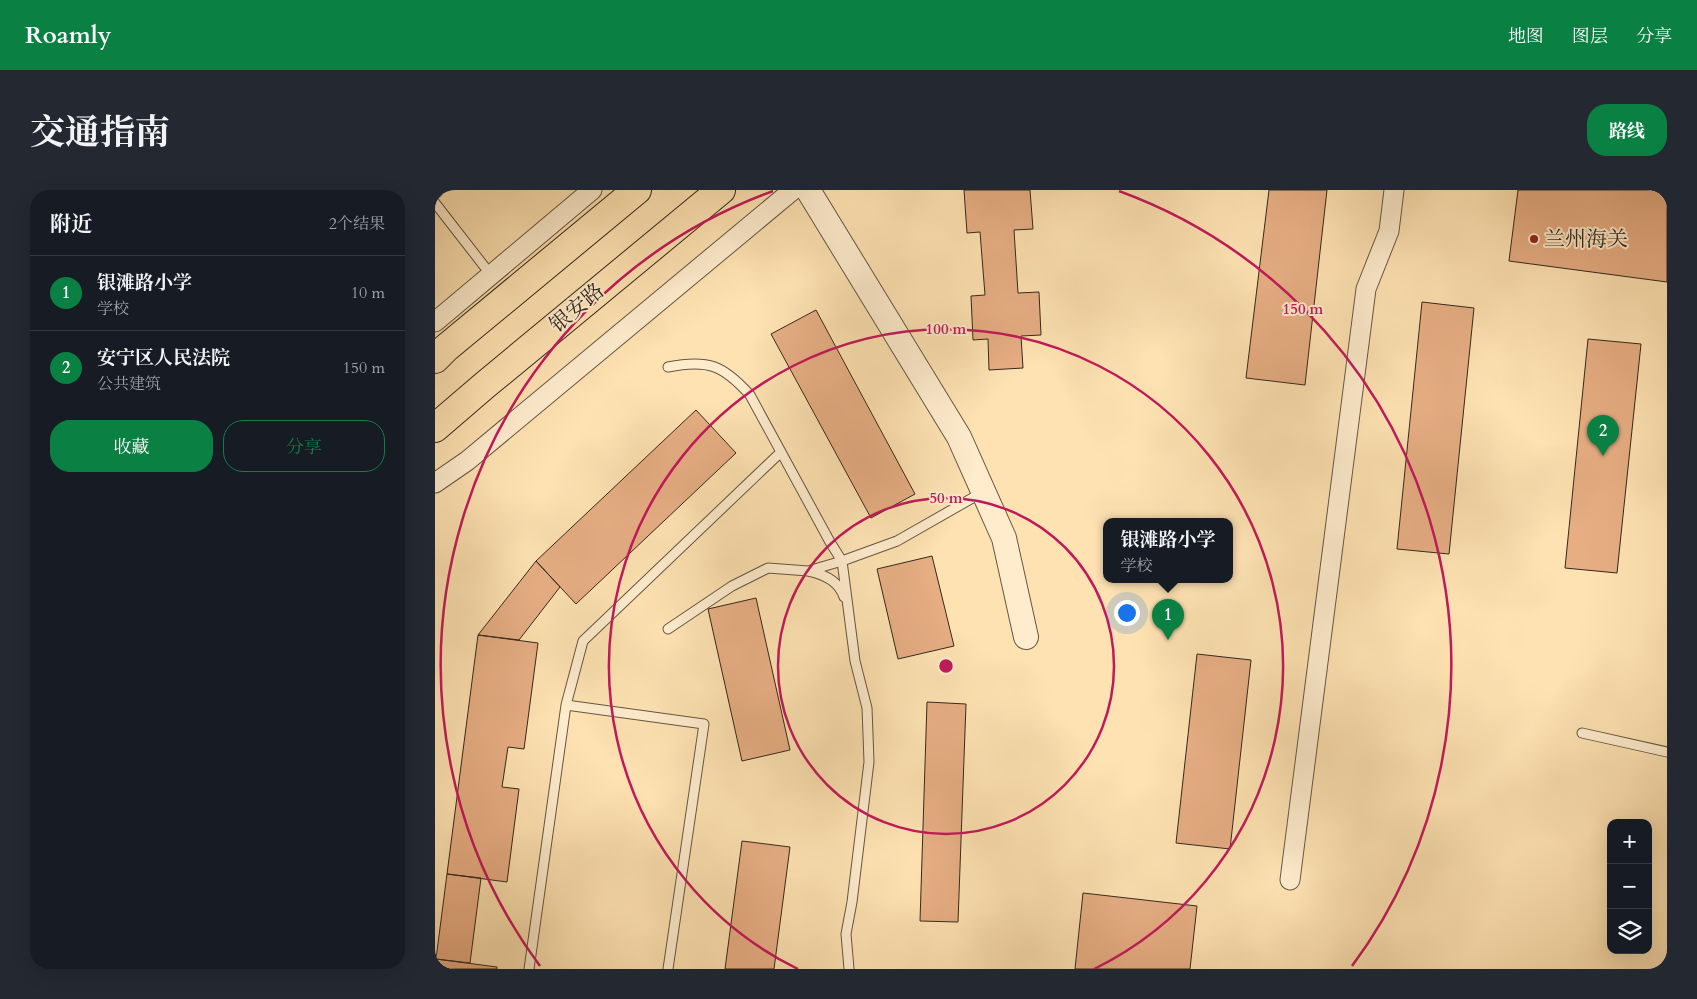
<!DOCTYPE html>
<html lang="zh">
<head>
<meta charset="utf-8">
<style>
  body { margin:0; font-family:Cardo,"Noto Serif SC",serif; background:#242831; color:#f1f3f6 }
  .controls { position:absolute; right:15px; bottom:15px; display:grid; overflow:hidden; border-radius:10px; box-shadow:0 5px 20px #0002 }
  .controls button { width:45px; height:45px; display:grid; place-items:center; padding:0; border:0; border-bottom:1px solid #363941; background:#171b24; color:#f1f3f6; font:25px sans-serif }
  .you { position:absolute; left:691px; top:422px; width:18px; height:18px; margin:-12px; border:4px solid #fff; border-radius:50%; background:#1a73e8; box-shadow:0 0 0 8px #1a73e833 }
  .badge { display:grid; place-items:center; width:32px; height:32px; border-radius:50%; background:#0b8043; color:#fff; font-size:16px; font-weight:700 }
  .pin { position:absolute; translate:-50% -41px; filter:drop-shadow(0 1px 2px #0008) }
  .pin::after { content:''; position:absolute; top:26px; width:18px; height:15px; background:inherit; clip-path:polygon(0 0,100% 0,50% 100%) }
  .popup { position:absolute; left:668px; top:328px; width:130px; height:65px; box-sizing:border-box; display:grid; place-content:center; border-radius:10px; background:#171b24; filter:drop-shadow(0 1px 4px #0005); font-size:16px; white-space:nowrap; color:#9ea1a6 }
  .popup b { font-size:19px; color:#f1f3f6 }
  .popup::after { content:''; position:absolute; left:50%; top:100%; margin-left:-10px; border:10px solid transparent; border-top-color:#171b24 }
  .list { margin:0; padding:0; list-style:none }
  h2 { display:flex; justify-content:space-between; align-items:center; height:65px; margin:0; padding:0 20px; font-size:21px }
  h2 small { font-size:16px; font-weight:400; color:#9ea1a6 }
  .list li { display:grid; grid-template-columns:32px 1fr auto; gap:15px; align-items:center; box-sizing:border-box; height:75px; padding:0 20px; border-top:1px solid #363941 }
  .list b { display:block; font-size:19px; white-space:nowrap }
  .list p { margin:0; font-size:16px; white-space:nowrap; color:#9ea1a6 }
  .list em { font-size:16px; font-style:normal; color:#9ea1a6 }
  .actions { display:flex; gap:10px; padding:15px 20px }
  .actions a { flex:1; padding:11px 0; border:1px solid #0b8043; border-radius:20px; text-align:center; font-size:18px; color:#0b8043 }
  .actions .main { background:#0b8043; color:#fff }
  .icon { flex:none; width:28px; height:28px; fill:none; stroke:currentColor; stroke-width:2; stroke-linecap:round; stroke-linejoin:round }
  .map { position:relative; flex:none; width:1232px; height:779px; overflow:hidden; border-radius:20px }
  header { display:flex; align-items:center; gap:30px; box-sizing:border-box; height:70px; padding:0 25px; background:#0b8043; color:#fff }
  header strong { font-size:24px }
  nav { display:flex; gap:28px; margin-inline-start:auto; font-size:18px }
  .intro { display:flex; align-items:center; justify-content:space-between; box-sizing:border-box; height:120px; padding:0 30px }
  h1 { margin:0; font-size:35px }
  .button { padding:12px 22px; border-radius:20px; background:#0b8043; color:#fff; font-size:18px; font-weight:700 }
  main { display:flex; gap:30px; padding:0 30px }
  aside { flex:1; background:#171b24; border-radius:20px; box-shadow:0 5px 20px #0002 }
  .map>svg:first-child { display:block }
  .building { fill:#e7ae84; stroke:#34281d }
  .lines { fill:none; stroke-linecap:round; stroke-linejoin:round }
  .service-casing { stroke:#665642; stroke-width:11 }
  .pedestrian-casing { stroke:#665642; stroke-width:16 }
  .minor-casing { stroke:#665642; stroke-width:21 }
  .tertiary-casing { stroke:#665642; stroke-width:26 }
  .primary-casing { stroke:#34281d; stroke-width:30 }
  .service { stroke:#feeccd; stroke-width:9 }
  .pedestrian { stroke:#feeccd; stroke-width:14 }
  .minor { stroke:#feeccd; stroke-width:19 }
  .tertiary { stroke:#feeccd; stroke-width:24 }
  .primary { stroke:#fee2b2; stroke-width:28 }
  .ring { fill:none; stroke:#c2185b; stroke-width:2.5 }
  .poi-dot { fill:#8f2418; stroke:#feeccd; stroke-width:2 }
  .labels { text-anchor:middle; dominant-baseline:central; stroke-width:4; stroke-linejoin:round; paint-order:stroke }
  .poi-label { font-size:21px; fill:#34281d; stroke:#feeccd; text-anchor:start }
  .street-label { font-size:21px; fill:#34281d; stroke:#feeccd }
  .centre { fill:#c2185b; stroke:#feeccd; stroke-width:2.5 }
  .ring-label { font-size:15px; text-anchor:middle; font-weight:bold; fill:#c2185b; stroke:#feeccd; stroke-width:4; stroke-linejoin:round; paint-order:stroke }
</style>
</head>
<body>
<header>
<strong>Roamly</strong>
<nav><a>地图</a><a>图层</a><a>分享</a></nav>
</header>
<div class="intro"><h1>交通指南</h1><a class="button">路线</a></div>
<main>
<aside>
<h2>附近<small>2个结果</small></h2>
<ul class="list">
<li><span class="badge">1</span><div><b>银滩路小学</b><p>学校</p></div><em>10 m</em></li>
<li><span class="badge">2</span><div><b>安宁区人民法院</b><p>公共建筑</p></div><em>150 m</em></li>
</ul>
<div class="actions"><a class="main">收藏</a><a>分享</a></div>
</aside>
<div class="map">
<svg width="1232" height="779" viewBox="0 0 1232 779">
  <rect width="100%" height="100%" fill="#fee2b2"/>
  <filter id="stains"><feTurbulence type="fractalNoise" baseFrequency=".004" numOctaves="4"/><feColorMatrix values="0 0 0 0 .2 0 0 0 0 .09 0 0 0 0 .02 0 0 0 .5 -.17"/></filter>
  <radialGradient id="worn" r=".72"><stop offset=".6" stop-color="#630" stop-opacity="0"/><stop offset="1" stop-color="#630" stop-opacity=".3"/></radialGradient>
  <path class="building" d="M529,0h66l3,39 -19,1 4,63 21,-1 2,43 -20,1 2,32 -34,2 -1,-31 -15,1 -2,-44 14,-1 -5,-63 -13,1z
    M834,0h58l-22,195 -59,-7z
    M1083,0h149v92l-158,-21z
    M987,112l52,6 -25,246 -52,-5z
    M381,120l99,184 -44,24 -100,-184z
    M1153,149l53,5 -24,229 -52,-5z
    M261,220l40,43 -160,151 -40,-43z
    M497,366l22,90 -56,13 -21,-90z
    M101,371l24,26 -41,53 -41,-5z
    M321,408l34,152 -48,11 -34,-152z
    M43,445l60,8 -14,106 -16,-2 -6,40 17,2 -12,93 -60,-8z
    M762,464l54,6 -21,189 -54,-6z
    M492,512l39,2 -8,218 -38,-1z
    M307,651l48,6 -16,122h-49z
    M12,684l34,4 -11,85 -34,-4z
    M648,703l114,13 -7,63h-115z
    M1,769l61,8v2h-62z"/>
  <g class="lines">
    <defs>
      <path id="service" d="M0,13l56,72
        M233,177c40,-8 55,-2 82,28l80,147 12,19 13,100 12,47 2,54 -17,140 -6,32 3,35
        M373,381c15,3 31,10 36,26
        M233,439l64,-43 36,-18 40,3 34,-10 55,-20 86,-49
        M131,515l138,19 -36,245
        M1147,543l85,19
        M94,779l37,-264 17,-64 198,-189"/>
      <path id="pedestrian" d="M0,1l1,-1"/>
      <path id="minor" d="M0,132l157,-132
        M0,293l32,-22 326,-271
        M855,690l76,-591 23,-58 5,-41"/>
      <path id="tertiary" d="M373,0l151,247 45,101 22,99"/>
      <path id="primary" d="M0,169l11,-11 191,-158
        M0,238l50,-43 236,-195"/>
    </defs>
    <use href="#service" class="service-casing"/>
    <use href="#pedestrian" class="pedestrian-casing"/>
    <use href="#minor" class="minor-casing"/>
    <use href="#tertiary" class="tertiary-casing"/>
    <use href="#primary" class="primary-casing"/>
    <use href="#service" class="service"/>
    <use href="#pedestrian" class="pedestrian"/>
    <use href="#minor" class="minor"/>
    <use href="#tertiary" class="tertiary"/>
    <use href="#primary" class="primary"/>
  </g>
  <g class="ring">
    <circle cx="511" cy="476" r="168"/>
    <path d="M363 779A337 337 0 1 1 659 779"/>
    <path d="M105 776A505 505 0 0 1 338 1M684 1A505 505 0 0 1 917 776"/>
  </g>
  <circle class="poi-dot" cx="1099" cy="49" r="5"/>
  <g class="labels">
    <g class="poi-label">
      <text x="1109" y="49">兰州海关</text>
    </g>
    <g class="street-label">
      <text transform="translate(142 118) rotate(-40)">银安路</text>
    </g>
  </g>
  <circle cx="511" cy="476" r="8" class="centre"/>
  <g class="ring-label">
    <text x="868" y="124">150 m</text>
    <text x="511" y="144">100 m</text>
    <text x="511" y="313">50 m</text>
  </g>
  <rect width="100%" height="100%" filter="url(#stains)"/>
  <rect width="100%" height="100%" fill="url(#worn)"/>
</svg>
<div class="controls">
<button>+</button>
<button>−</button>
<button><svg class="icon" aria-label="layers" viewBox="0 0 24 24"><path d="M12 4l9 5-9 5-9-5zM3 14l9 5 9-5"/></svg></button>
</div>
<div class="you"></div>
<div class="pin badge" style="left:733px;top:450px">1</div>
<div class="popup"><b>银滩路小学</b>学校</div>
<div class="pin badge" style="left:1168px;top:266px">2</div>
</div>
</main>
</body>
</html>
